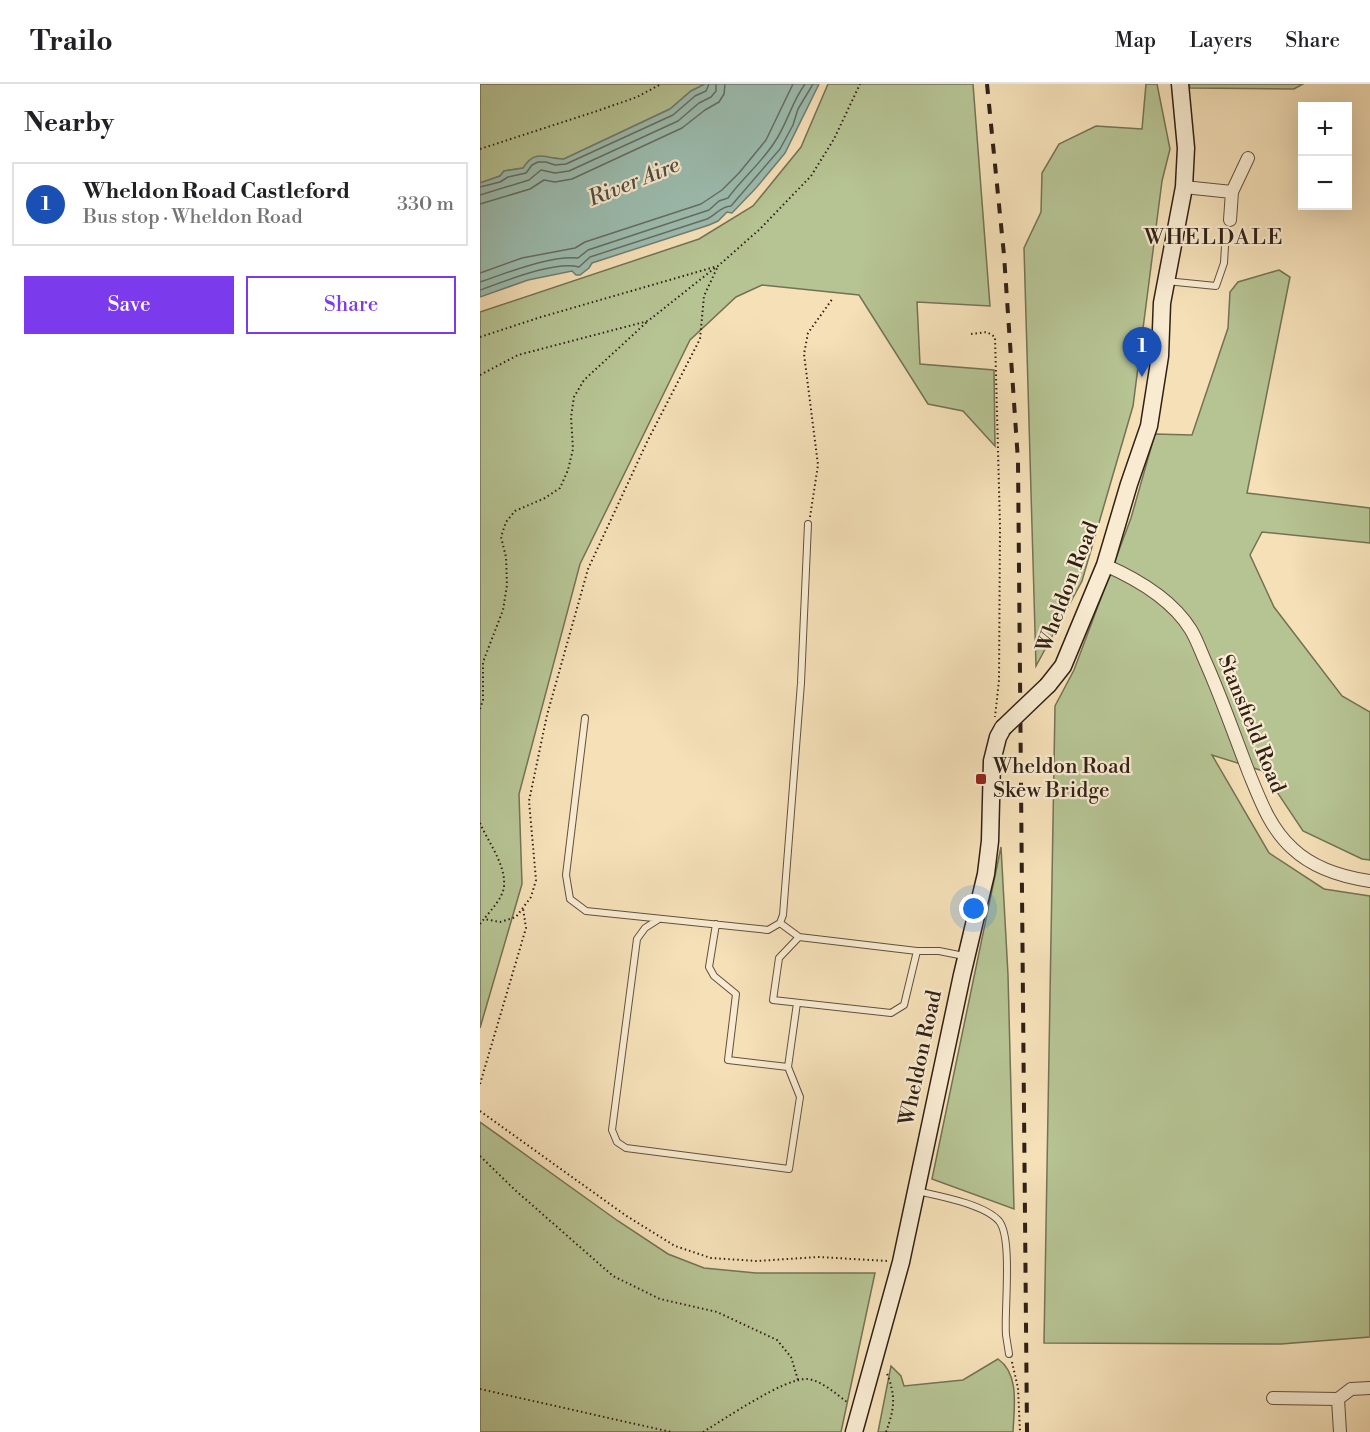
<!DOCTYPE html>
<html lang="en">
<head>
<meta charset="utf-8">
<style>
  body { margin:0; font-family:"Libre Bodoni",serif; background:#f6f6f6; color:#202124 }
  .controls { position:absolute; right:18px; top:18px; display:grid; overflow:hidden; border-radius:0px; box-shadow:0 6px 24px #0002 }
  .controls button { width:54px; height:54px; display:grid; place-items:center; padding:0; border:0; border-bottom:2px solid #e0e0e0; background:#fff; color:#202124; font:30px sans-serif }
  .you { position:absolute; left:494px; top:825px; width:21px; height:21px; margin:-15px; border:4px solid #fff; border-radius:50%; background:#1a73e8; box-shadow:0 0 0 9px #1a73e833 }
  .badge { display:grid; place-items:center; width:39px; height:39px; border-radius:50%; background:#7c3aed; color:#fff; font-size:20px; font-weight:700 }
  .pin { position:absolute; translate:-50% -50px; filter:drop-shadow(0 2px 3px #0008) }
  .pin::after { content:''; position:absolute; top:32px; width:21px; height:18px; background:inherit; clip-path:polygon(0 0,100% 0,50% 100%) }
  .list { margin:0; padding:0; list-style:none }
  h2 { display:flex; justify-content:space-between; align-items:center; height:78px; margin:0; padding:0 24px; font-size:26px }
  h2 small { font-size:20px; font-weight:400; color:#757577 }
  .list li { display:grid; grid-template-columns:39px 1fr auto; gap:18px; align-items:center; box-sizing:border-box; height:84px; margin:0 12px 12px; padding:0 12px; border:2px solid #e0e0e0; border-radius:0px }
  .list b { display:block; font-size:22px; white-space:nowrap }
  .list p { margin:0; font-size:20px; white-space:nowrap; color:#757577 }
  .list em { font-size:20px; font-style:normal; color:#757577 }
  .actions { display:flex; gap:12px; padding:18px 24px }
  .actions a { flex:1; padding:14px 0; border:2px solid #7c3aed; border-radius:0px; text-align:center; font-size:21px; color:#7c3aed }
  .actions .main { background:#7c3aed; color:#fff }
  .map { position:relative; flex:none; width:890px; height:1348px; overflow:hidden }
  header { display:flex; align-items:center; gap:36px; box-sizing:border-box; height:84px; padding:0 30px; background:#fff; border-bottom:2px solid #e0e0e0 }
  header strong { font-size:28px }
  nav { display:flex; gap:33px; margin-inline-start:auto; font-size:21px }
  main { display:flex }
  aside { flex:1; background:#fff }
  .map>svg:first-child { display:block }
  .green { fill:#b6c393; stroke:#747254; stroke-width:1.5 }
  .water { fill:#9cbdb0; stroke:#717e72; stroke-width:1.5 }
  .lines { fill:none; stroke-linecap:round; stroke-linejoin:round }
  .shore { stroke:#666e63; stroke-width:1.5 }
  .lane-casing { stroke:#62503e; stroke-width:8 }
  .street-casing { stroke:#62503e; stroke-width:14 }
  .secondary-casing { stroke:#312016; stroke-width:19 }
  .path { stroke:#312016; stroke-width:2; stroke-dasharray:1.5 3; stroke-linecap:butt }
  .lane { stroke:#f8ebd1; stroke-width:6 }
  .street { stroke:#f8ebd1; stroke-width:12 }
  .secondary { stroke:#f8ebd1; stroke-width:16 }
  .rail { stroke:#312016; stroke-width:4; stroke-dasharray:10 10; stroke-linecap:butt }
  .secondary-bridge-casing { stroke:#312016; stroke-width:19; stroke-linecap:butt }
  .secondary-bridge { stroke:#f8ebd1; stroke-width:16 }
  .poi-dot { fill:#8f2418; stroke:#f8ebd1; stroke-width:2 }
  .labels { text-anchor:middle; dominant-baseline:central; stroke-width:4.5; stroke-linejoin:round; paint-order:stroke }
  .street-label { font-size:21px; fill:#312016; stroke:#f8ebd1 }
  .poi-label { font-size:21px; fill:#312016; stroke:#f8ebd1; text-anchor:start }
  .water-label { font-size:22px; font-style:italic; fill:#514f44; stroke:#f8ebd1 }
  .neighbourhood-label { font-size:22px; letter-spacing:1.5px; fill:#312016; stroke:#f8ebd1 }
</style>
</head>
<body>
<header>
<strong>Trailo</strong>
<nav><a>Map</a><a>Layers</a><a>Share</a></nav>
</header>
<main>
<aside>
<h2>Nearby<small></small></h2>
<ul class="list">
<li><span class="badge" style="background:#1a4fb4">1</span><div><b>Wheldon Road Castleford</b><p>Bus stop · Wheldon Road</p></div><em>330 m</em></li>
</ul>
<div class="actions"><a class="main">Save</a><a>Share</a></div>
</aside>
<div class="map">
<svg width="890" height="1348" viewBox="0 0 890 1348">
  <rect width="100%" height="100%" fill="#f5e0b8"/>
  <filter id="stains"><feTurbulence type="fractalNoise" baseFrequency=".00333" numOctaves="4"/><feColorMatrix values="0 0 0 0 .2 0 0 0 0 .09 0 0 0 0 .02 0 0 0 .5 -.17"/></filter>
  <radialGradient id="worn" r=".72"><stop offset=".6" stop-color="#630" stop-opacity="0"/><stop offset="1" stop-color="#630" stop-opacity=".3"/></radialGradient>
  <path class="green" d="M0,0h225l-14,7 -21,18 -106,50 -12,-1 -28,10 -20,3 -4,5 -20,7z
    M348,0h145l17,222 -73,-4 3,62 74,6 1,76 -32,-35 -35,-7 -69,-109 -97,-10 -26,12 -46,43 -110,224 -61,230 3,90 -42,144v-716l219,-73 54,-33 48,-59z
    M666,0h11l13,65 -8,32 -29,225 -51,175 -46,85 -12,-418 17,-36 1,-39 17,-29 37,-18 46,3z
    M709,0h114l-9,5 -104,-1z
    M799,186l11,7 -43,216 123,15v35l-108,-11 -12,23 24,52 68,89 28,16v148l-8,-1 -59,-28 -40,-60 -51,-16 57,98 55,36 46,7v441l-89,7 -237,-1 11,-637 19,-36 57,-152 24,-84 37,1 36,-107 2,-36 8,-10z
    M521,763l7,128 6,234 -82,-30z
    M0,1038l138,99 50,33 36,14 52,5h119l-34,159h-361z
    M518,1275c22,15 16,49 15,73h-135l13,-66 10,10 3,10 59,-6z"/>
  <path class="water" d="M225,0h114l-34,69 -29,35 -24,25 -5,-1 -9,9 -9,4 -117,38 -3,5 -9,7h-4l-4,-4 -44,9 -48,17v-114l20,-7 4,-5 19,-3c13,-21 24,-8 41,-9l106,-50 21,-18z"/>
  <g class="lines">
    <path class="shore" d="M0,103l20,-5 8,-5 18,-4 6,-8 6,-3h8l9,3 11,-1 107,-49 22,-19 11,-5 3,-7
      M0,111l49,-15 12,-10 14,3 14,-2 109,-50 21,-18 12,-6 5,-6v-7
      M0,120l50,-15 14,-9 11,2 17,-3 110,-51 23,-18 14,-8 5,-8 1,-10
      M0,189l42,-15 53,-10 10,-6 116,-38 21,-14 17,-17 27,-33 27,-56
      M0,198c27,-9 70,-27 98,-24l10,-8 121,-40 10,-9 9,-3c14,-19 33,-35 46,-55 13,-18 17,-40 31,-59
      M0,206c23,-8 76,-30 99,-23l11,-10 117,-38c9,-4 14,-13 24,-13l49,-57 13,-24 5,-16 15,-25"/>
    <defs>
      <path id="lane" d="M686,197l50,5 8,-23 1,-17
        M328,440l-7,159 -18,232 -3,8 19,14 118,14h22l25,5
        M105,634l-19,157 4,24 16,12 182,19 12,-7
        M179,835l-14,9 -8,11 -25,191 5,12 9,6 163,21 11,-72 -12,-30
        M236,840l-7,43 5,9 22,18 -8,66 60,7 9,-64
        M319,853l-20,21 -6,42 118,13 13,-8 13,-54
        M437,1107c22,5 67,13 82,30 14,17 5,90 7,114 1,6 2,13 3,19"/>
      <path id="street" d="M704,103l48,5
        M750,136l2,-28 16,-34
        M625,481c32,14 67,34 86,65 6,10 10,22 15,33 16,36 29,74 43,110 11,27 21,55 43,75 21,20 50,29 78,33
        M793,1314l65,1
        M860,1348l-2,-33 13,-10 19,-1"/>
      <path id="secondary" d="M568,601l15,-19 42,-101 24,-81 20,-58 11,-70 2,-53 22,-116 2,-39 -6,-64
        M374,1348l47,-170 61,-287 24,-101 4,-33 2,-80 6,-24 5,-9"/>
    </defs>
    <use href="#lane" class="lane-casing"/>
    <use href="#street" class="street-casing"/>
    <use href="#secondary" class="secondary-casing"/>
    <path class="path" d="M0,65l117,-38 40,-14 24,-13
      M491,250l16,-2 8,5 5,189 -1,154 -4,37
      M0,253l61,-20 177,-51 42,-37 51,-53 23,-37 26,-55
      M0,291l38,-20 130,-34 68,-54
      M330,433l8,-52 -14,-111 4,-21 25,-35
      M0,625l3,-9v-38l20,-52 4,-25 -1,-28 -5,-20 5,-15 9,-11 30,-13 15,-10 8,-18 5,-21 -2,-32 3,-20 10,-17 64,-59
      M0,739c8,19 26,42 24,63 -1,12 -13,24 -20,33
      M0,840l4,-5 16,3 16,-5 15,-20 5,-17 -7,-79 18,-86 41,-146 59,-127 53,-103 4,-43 14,-30
      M0,1000l46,-156 -3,-20
      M0,1027l145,104 50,31 36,12 46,3 61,-4 70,4
      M0,1072l35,34 98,86 47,23 57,13 60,28 14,17 7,23
      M532,1278l6,26 2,44
      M0,1305l191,43
      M223,1348c22,-13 81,-54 104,-53 14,1 29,15 40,23
      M406,1348c9,-25 10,-36 0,-61"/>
    <use href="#lane" class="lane"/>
    <use href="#street" class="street"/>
    <use href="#secondary" class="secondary"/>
    <path class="rail" d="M507,0l17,171 14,206 9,971"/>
    <defs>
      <path id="secondary-bridge" d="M523,644l45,-43"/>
    </defs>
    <use href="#secondary-bridge" class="secondary-bridge-casing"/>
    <use href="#secondary-bridge" class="secondary-bridge"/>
  </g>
  <rect class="poi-dot" x="495" y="689" width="12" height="12" rx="3"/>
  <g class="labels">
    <g class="street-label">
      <text transform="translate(588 503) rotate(-69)">Wheldon Road</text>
      <text transform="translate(771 640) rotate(68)">Stansfield Road</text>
      <text transform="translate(441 974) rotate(-78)">Wheldon Road</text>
    </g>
    <g class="poi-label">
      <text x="513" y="683">Wheldon Road<tspan x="513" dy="24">Skew Bridge</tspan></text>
    </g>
    <g class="water-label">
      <text transform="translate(154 98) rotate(-22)">River Aire</text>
    </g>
    <g class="neighbourhood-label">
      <text x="734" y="153">WHELDALE</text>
    </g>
  </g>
  <rect width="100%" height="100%" filter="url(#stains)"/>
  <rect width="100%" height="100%" fill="url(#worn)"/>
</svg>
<div class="controls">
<button>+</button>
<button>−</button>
</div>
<div class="you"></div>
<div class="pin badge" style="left:662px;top:293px;background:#1a4fb4">1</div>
</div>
</main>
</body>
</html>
